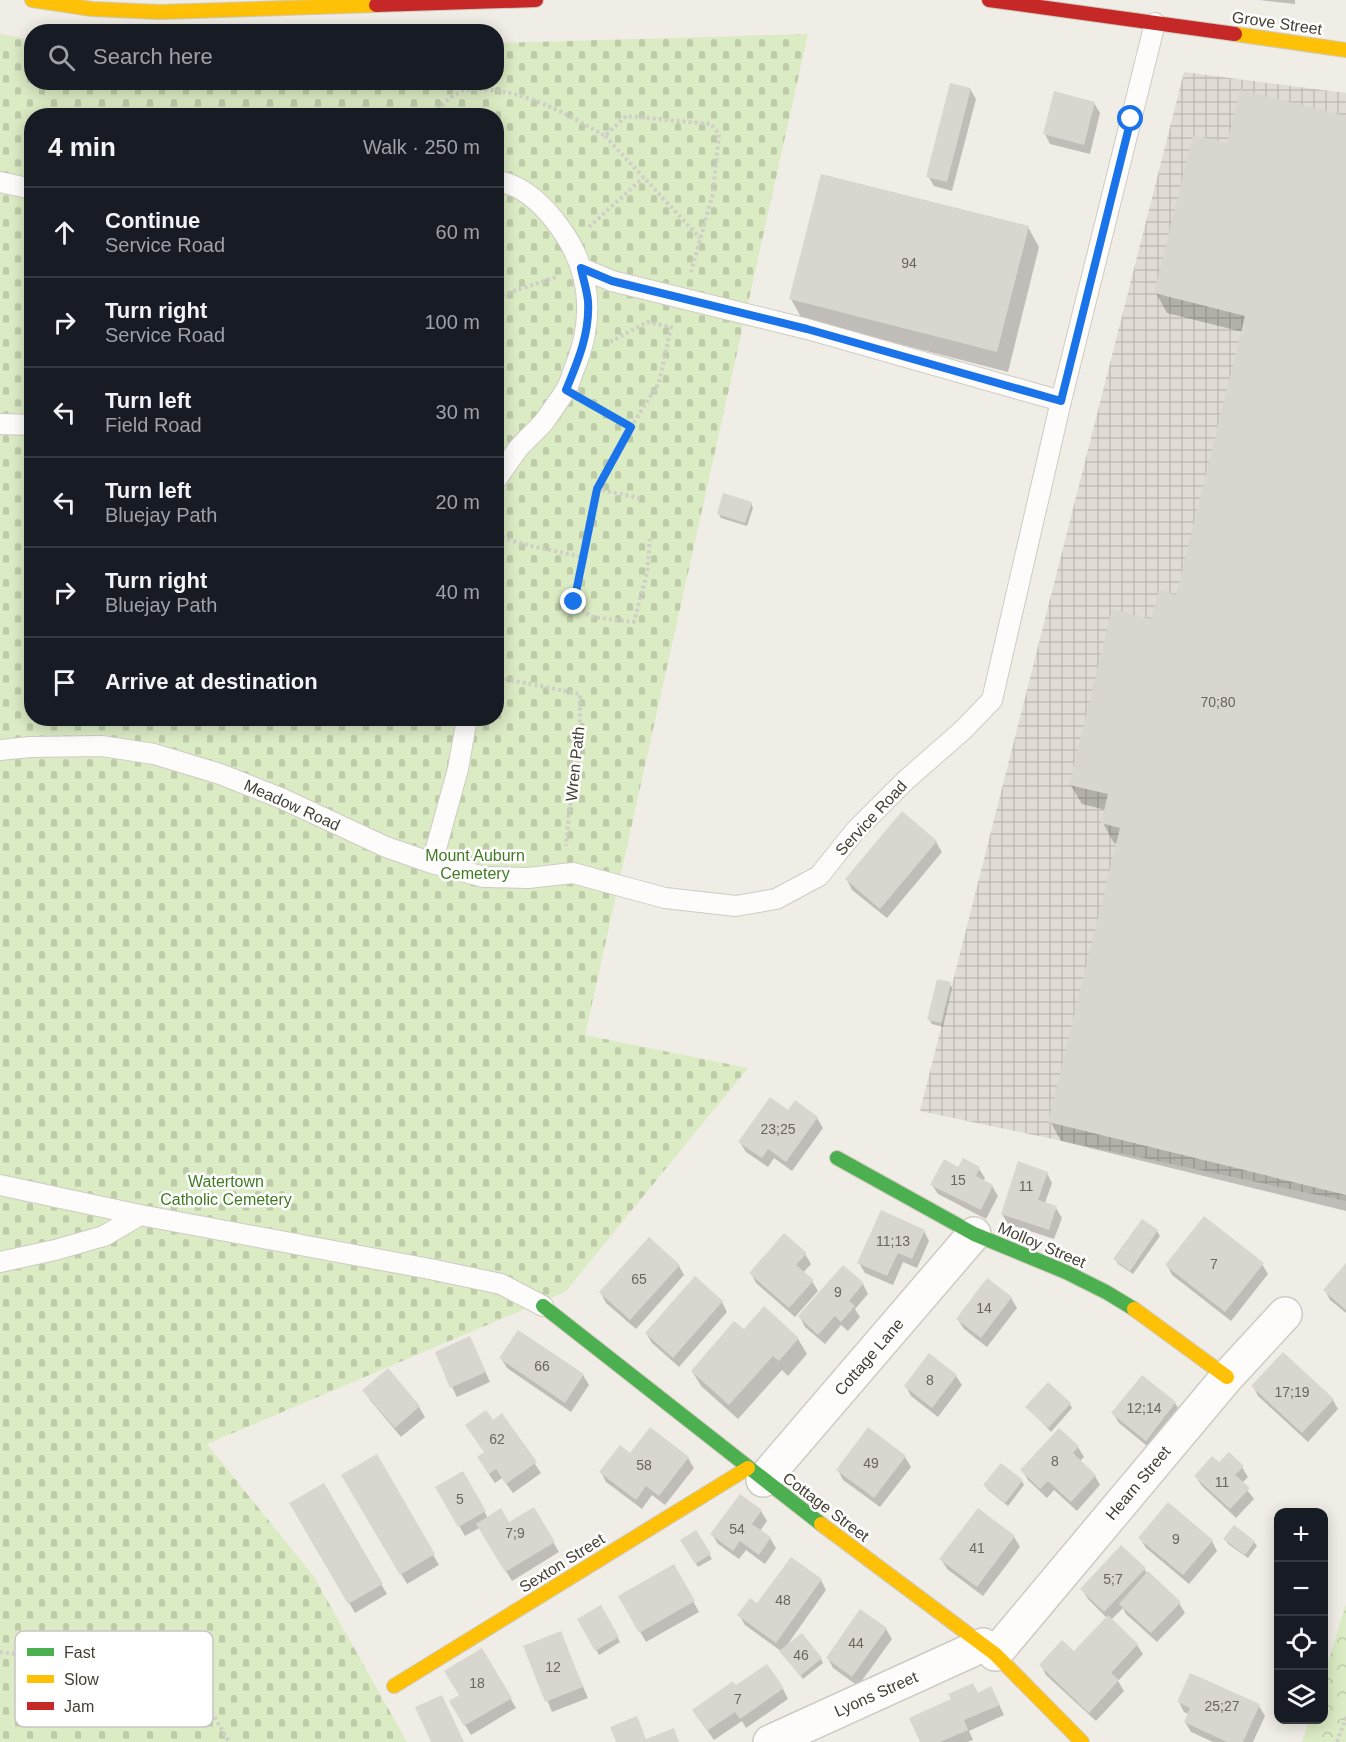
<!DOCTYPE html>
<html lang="en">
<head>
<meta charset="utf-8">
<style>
  body { margin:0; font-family:Helvetica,sans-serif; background:#242831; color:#f1f3f6 }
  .controls { position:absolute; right:18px; bottom:18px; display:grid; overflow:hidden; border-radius:12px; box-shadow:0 3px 15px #0003 }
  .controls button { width:54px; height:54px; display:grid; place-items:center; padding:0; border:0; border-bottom:2px solid #363941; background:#171b24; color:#f1f3f6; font:30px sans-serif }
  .stop { position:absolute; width:18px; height:18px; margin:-14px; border:4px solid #1a73e8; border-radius:50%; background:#fff }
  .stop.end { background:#1a73e8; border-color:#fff; box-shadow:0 2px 6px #0008 }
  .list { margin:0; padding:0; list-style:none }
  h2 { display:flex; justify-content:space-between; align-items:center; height:78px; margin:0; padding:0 24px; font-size:26px }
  h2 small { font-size:20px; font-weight:400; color:#9ea1a6 }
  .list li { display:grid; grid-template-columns:39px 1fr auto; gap:18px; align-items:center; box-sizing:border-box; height:90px; padding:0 24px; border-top:2px solid #363941 }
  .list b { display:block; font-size:22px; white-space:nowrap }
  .list p { margin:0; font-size:20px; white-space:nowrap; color:#9ea1a6 }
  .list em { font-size:20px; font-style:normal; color:#9ea1a6 }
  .icon { flex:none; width:33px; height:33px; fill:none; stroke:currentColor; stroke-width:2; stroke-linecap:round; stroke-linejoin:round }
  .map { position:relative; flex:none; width:1346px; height:1742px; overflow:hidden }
  .search { position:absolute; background:#171b24; box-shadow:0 3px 15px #0003; left:24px; top:24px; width:480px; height:66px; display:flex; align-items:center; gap:15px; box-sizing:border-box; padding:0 21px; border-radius:24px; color:#9ea1a6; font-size:22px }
  .panel { position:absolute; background:#171b24; box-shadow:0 3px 15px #0003; left:24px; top:108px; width:480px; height:618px; border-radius:24px }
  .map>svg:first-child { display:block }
  .industrial { fill:url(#industrial-grid) }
  .forest { fill:url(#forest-crowns) }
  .cemetery { fill:url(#cemetery-stones); fill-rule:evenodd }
  .shadow { fill:#0003 }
  .building { fill:#d9d6cf }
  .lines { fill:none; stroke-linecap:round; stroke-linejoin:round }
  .lane-casing { stroke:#cecbc4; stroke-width:22 }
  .street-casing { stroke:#cecbc4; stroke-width:36 }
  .fast-casing { stroke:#cfcabd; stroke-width:16 }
  .slow-casing { stroke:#cfcabd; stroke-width:16 }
  .jam-casing { stroke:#cfcabd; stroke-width:16 }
  .path { stroke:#d0cec9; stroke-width:4; stroke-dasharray:3 3; stroke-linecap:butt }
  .lane { stroke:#fdfcfb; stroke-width:20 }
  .street { stroke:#fdfcfb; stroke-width:33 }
  .fast { stroke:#4caf50; stroke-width:14 }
  .slow { stroke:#ffc107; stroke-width:14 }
  .jam { stroke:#c62828; stroke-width:14 }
  .route { stroke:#1a73e8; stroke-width:8 }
  .labels { text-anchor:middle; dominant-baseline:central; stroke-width:5; stroke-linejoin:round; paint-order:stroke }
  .number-label { font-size:14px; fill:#6b665b }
  .street-label { font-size:16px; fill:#453f33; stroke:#fff }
  .park-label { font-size:16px; fill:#417a23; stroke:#fff }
  .key { fill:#fff; stroke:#c7c5c2; stroke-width:1.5 }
  .key-label { font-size:16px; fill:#453f33 }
</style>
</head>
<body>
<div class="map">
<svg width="1346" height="1742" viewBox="0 0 1346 1742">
  <defs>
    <pattern id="industrial-grid" width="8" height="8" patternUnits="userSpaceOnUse" patternTransform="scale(1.5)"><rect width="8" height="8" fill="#e0dcd5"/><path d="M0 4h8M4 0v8" fill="none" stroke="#c2beb7"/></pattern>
    <pattern id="forest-crowns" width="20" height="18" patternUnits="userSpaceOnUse" patternTransform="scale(1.5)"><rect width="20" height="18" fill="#dbebc4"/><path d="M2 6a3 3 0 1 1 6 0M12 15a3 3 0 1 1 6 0" fill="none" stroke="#bdcba9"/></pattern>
    <pattern id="cemetery-stones" width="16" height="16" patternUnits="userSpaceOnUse" patternTransform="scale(1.5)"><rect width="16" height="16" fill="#dbebc4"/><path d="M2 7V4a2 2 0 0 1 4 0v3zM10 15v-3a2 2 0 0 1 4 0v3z" fill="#bdcba9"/></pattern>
  </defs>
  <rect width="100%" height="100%" fill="#f0ede6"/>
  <path class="industrial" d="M1184,72l162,21v1108l-426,-90z"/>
  <path class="forest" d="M1346,1604v138h-44l7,-22h15v-45z"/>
  <path class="cemetery" d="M0,34l31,6 1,42h464l1,-39 311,-9 -223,1001 163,33 -183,224 -358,152 107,133 93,165h-407zM32,116h464v602h-464z"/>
  <path class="shadow" d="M1259,0h36v4z
    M970,89l6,10 -24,92 -18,-5 -6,-10z
    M1094,103l6,10 -10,41 -40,-10 -5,-10z
    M1346,117v1094l-285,-70 -11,-20 68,-277 -4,-1 -11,-20 3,-13 -24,-6 -12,-20 82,-163 25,-24 66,-265 -76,-19 -11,-20 72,-148z
    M1028,227l11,20 -31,125 -206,-53 -11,-20z
    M751,503l2,5 -6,18 -26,-8 -3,-5z
    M902,813l34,29 6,10 -55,66 -35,-28 -5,-10z
    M950,984l2,4 -9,39 -11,-3 -3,-5z
    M788,1112l29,6 6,10 -31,43 -18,-13 -6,9 -22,-15 -6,-10z
    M963,1160l16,9 6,9 -2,4 9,4 6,10 -12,23 -48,-25 -6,-9 27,-16z
    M1047,1173l5,10 -7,20 11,5 6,10 -8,21 -46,-15 -6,-10z
    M924,1231l5,10 -12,27 -14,-6 -10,23 -28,-12 -6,-10z
    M1157,1231l3,5 -27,38 -15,-10 -3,-5z
    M805,1254l6,10 -8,9 9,8 6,10 -23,26 -39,-34 -5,-10z
    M1262,1264l6,10 -37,47 -59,-46 -5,-10z
    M679,1266l5,9 -48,54 -30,-26 -5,-10z
    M1346,1266v47l-16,-13 -5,-10z
    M863,1284l5,10 -13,15 5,8 -12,14 -7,-6 -16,19 -20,-17 -5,-10z
    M1011,1298l6,10 -30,39 -23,-18 -6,-9z
    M722,1302l5,10 -48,55 -27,-24 -6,-10z
    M764,1309l34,30 9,15 -19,22 -6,-6 -44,49 -37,-33 -9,-15 52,-40z
    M475,1348l15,34 -33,15 -5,-10z
    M501,1358l82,17 6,10 -18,27 -64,-44z
    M388,1370l31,37 6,10 -24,20 -31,-37 -6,-10z
    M956,1376l6,9 -24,32 -27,-21 -5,-10z
    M1142,1377l33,26 6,10 -29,37 -33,-27 -6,-10z
    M1253,1386l80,14 5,9 -30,33 -50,-46z
    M1070,1404l2,4 -21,24 -24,-25z
    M502,1415l39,58 -28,20 -11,-15 -7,5 -11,-16 1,-14 8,-31z
    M1078,1447l6,10 -4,4 15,15 5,9 -23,26 -23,-21 -7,8 -19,-18 -6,-10z
    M631,1455l57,3 6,10 -29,37 -13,-10 -10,14 -36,-27 -5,-10z
    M376,1456l63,109 -32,19 -64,-108z
    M905,1457l6,10 -31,40 -37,-27 -5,-10z
    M1219,1464l23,3 6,10 -6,6 12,16 -18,19 -34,-32 -6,-9z
    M462,1473l26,45 21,6 25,-14 25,42 -47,29 -33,-53 -14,8 -28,-48z
    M1022,1481l2,4 -16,21 -20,-16 -3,-4z
    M323,1485l64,109 -32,19 -64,-110z
    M761,1511l6,10 -7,10 10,7 6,10 -11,16 -19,-14 -7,9 -21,-15 -6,-10z
    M695,1532l17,27 -14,8 -16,-27z
    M1014,1537l6,10 -37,49 -36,-27 -6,-10z
    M1140,1538l72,3 5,10 -28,33 -43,-36z
    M1225,1539l29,3 3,4 -9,12 -20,-14z
    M674,1566l25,46 -53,30 -26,-45z
    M1144,1569l4,5 31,29 6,10 -28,29 -31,-28 -3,-6 -12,12 26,25 6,9 -25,27 6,10 -28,30 -50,-46 -5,-10 33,-12 33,-35 -19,-19 -6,-10z
    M821,1580l5,10 -41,58 36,11 2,4 -20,16 -22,-28 -36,-26 -6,-10 19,-10z
    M601,1607l19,35 -21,13 -20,-35z
    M886,1629l6,10 -34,47 -25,-18 -5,-10z
    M560,1633l28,65 -36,14 -27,-65z
    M482,1650l34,58 -45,27 -20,-33 10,-6z
    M735,1687l48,2 5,10 -42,29 -4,-7 -28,19 -14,-20z
    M978,1694l18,4 8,17 -35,16 4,9 -6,2h-45z
    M1179,1702l80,4 6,10 -12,26h-40l-22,-10 -6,-10 4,-8 -5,-2z"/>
  <path class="building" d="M950,83l21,5 -24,94 -21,-5z
    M1240,90l106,26v1079l-298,-73 72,-294 -19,-5 7,-29 -39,-9 43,-176 39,10 8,-29 17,5 69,-279 -91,-23 39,-158 34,8z
    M1054,91l41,11 -11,43 -41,-11z
    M821,174l208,52 -32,126 -208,-53z
    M723,493l29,9 -7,21 -28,-9z
    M902,811l35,30 -57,68 -35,-30z
    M937,979l14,3 -10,41 -14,-3z
    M770,1097l18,13 7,-10 23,17 -32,45 -18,-13 -6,9 -24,-16z
    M963,1158l17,9 -4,9 17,9 -12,25 -51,-25 14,-26 14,8z
    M1018,1161l30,11 -10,28 19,6 -8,24 -48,-16z
    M881,1210l44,20 -13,29 -14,-6 -11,23 -30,-13z
    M1204,1216l60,47 -39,49 -60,-47z
    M1142,1219l16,11 -28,41 -17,-12z
    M784,1233l23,20 -11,12 18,15 -25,28 -40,-35z
    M649,1237l31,28 -50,55 -31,-28z
    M1346,1263v47l-23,-20z
    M843,1265l21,18 -15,18 6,5 -14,16 -6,-6 -17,19 -20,-19z
    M695,1276l28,25 -50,57 -28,-25z
    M987,1278l25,19 -31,41 -25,-19z
    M764,1306l35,32 -20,23 -6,-5 -44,49 -38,-34 43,-50 10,8z
    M518,1330l66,44 -19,29 -66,-45z
    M470,1336l16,36 -36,16 -15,-36z
    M1283,1352l51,47 -32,34 -51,-47z
    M929,1353l28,22 -25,33 -28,-22z
    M388,1368l32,38 -25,22 -33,-38z
    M1142,1375l34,27 -30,39 -35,-28z
    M1048,1382l23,21 -23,25 -23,-21z
    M486,1410l7,10 9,-7 35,49 -31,22 -10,-15 -7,5 -12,-17 7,-5 -19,-27z
    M650,1427l39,30 -30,39 -13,-10 -10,14 -37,-28 21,-27 10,8z
    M868,1427l38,29 -32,42 -38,-28z
    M1059,1428l20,18 -6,7 23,22 -25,27 -23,-21 -8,8 -20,-19z
    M1229,1452l15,14 -9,9 15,13 -20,21 -36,-33 18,-20 7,6z
    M377,1454l58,100 -35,21 -59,-100z
    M1001,1463l22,17 -18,23 -22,-18z
    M463,1471l23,40 -28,16 -23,-40z
    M324,1483l59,101 -35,20 -59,-101z
    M740,1494l22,16 -10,14 19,13 -12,18 -19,-14 -7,10 -23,-17z
    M1168,1502l45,38 -30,35 -45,-37z
    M534,1507l21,35 -50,30 -29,-48 25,-16 8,14z
    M978,1508l37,28 -38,51 -38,-28z
    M1234,1525l21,16 -10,14 -22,-16z
    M696,1530l15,24 -16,10 -15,-24z
    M1121,1545l25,23 -42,44 -24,-23z
    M791,1557l31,22 -46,64 -39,-28 13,-17 7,5z
    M674,1564l21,37 -56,32 -21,-37z
    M1148,1571l33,31 -30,31 -32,-29z
    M601,1605l18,32 -24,14 -18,-32z
    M860,1609l27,19 -35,49 -26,-19z
    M1108,1615l30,29 -27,29 8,7 -30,33 -50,-48 23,-25 12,11z
    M561,1631l22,56 -38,15 -22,-56z
    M802,1633l20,25 -22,18 -21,-25z
    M482,1648l30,50 -48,28 -15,-25 10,-6 -15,-24z
    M767,1664l17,24 -44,31 -5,-7 -28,19 -15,-21 41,-29 3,4z
    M1190,1673l70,31 -17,38h-16l-43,-20 6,-14 -13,-6z
    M973,1683l5,10 13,-7 9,19 -36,15 4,10 -28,12h-20l-11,-24 42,-19 -3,-5z
    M442,1695l22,47h-33l-16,-35z
    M637,1716l9,23 28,-11 5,14h-63l-6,-15z"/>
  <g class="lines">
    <defs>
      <path id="lane" d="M496,181c27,3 50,27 65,48 32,45 33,94 12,143 -2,7 -5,15 -9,21 -7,10 -14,21 -21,30 -8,9 -18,17 -26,27 -7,10 -14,20 -21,30
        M0,182l32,7
        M581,268l31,13 195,48 254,72
        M0,424l32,1
        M0,750l30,-3 72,-1 52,8 66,20 63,25 103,48 46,16 52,14 44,1 45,-5 92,25 71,8 40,-7 43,-23 36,-45 51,-51 57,-50 29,-30 69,-299 94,-378
        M432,863l26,-94 9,-51
        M0,1185l140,30 290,54 71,15 42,22
        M0,1262l55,-12 49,-14 36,-21"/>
      <path id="street" d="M763,1480l211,-246
        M995,1654l232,-277 58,-63
        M770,1742l213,-97"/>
      <path id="fast" d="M837,1158l137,76 92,38 40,20 28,17
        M543,1306l278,218"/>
      <path id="slow" d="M32,0l60,9 68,3 216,-7
        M1235,34l111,16
        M1134,1309l93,68
        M821,1524l174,130 87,88
        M394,1686l354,-218"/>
      <path id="jam" d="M989,0l246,34
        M376,5l160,-5"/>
    </defs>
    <use href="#lane" class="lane-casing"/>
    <use href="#street" class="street-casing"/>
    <use href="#fast" class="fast-casing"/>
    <use href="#slow" class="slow-casing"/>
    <use href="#jam" class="jam-casing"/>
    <path class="path" d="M439,116v-9c7,-5 18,-16 27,-17 47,-6 100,23 139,46l21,-20 85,8 8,10 -6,59 -22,79
      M605,136l95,102
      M589,227l55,-50
      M496,297l60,-20
      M610,342l37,-20 24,5 -12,56 -28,44
      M587,403l44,24 -34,62 47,10
      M597,489l-23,113 17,15 43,5 13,-49 3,-34
      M496,536l35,10 52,11
      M505,679l75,15v50l-11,69 -3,33
      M0,1652l144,18 42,13 20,19 23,40
      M1337,1742l9,-25"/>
    <use href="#lane" class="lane"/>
    <use href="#street" class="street"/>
    <use href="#fast" class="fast"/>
    <use href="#slow" class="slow"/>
    <use href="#jam" class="jam"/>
  </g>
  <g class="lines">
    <path class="route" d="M574,602l23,-113 34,-62 -65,-37c12,-29 24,-57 22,-89 -1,-11 -5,-22 -7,-33l31,13 195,48 254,72 70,-282"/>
  </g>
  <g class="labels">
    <g class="number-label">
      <text x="909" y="263">94</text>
      <text x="1218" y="702">70;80</text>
      <text x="778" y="1129">23;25</text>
      <text x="958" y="1180">15</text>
      <text x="1026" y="1186">11</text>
      <text x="893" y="1241">11;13</text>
      <text x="1214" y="1264">7</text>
      <text x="639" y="1279">65</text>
      <text x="838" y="1292">9</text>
      <text x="984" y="1308">14</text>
      <text x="542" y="1366">66</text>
      <text x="930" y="1380">8</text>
      <text x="1292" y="1392">17;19</text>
      <text x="1144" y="1408">12;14</text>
      <text x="497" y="1439">62</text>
      <text x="1055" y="1461">8</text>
      <text x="871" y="1463">49</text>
      <text x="644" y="1465">58</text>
      <text x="1222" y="1482">11</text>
      <text x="460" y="1499">5</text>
      <text x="737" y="1529">54</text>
      <text x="515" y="1533">7;9</text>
      <text x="1176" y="1539">9</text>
      <text x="977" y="1548">41</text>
      <text x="1113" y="1579">5;7</text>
      <text x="783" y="1600">48</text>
      <text x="856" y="1643">44</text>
      <text x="801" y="1655">46</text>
      <text x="553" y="1667">12</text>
      <text x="477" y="1683">18</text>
      <text x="738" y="1699">7</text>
      <text x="1222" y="1706">25;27</text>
    </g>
    <g class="street-label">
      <text transform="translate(1277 23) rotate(8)">Grove Street</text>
      <text transform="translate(575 764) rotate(-84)">Wren Path</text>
      <text transform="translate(292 805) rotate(24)">Meadow Road</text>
      <text transform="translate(871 818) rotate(-47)">Service Road</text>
      <text transform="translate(1042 1245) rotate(23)">Molloy Street</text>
      <text transform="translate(869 1357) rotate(-49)">Cottage Lane</text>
      <text transform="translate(1138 1483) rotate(-50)">Hearn Street</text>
      <text transform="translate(826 1507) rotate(37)">Cottage Street</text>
      <text transform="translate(562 1563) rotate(-32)">Sexton Street</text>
      <text transform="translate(876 1694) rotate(-24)">Lyons Street</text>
    </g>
    <g class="park-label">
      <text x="475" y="855">Mount Auburn<tspan x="475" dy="18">Cemetery</tspan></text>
      <text x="226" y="1181">Watertown<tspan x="226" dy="18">Catholic Cemetery</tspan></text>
    </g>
  </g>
  <rect x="15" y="1631" width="198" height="96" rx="9" class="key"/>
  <rect x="27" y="1648" width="27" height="8" fill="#4caf50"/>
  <rect x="27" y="1675" width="27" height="8" fill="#ffc107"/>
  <rect x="27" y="1702" width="27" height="8" fill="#c62828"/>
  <g class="key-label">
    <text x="64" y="1658">Fast</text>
    <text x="64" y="1685">Slow</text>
    <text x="64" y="1712">Jam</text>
  </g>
</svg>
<div class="controls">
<button>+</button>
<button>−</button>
<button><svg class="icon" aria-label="locate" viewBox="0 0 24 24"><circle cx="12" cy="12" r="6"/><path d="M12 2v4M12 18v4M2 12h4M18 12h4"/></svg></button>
<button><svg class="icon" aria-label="layers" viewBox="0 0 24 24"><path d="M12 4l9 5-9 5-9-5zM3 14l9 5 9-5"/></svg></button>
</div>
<div class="stop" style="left:1131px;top:119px"></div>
<div class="stop end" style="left:574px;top:602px"></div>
<div class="search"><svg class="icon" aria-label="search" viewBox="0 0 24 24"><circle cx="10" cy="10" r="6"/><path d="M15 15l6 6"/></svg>Search here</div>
<section class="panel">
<h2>4 min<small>Walk · 250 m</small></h2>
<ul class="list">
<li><svg class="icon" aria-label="ahead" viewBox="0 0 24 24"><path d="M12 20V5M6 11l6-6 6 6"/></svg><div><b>Continue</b><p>Service Road</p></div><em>60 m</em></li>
<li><svg class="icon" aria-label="right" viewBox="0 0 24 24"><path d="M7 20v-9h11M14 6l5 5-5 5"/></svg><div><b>Turn right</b><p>Service Road</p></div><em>100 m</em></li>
<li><svg class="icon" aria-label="left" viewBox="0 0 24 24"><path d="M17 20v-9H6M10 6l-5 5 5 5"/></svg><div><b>Turn left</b><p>Field Road</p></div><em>30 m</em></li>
<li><svg class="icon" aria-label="left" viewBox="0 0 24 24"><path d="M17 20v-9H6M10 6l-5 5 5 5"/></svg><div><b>Turn left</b><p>Bluejay Path</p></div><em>20 m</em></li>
<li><svg class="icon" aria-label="right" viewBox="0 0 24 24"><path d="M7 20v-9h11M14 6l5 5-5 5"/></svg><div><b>Turn right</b><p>Bluejay Path</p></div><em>40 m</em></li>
<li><svg class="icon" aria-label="arrive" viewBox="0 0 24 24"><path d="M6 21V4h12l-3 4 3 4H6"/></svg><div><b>Arrive at destination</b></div></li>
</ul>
</section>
</div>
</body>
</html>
